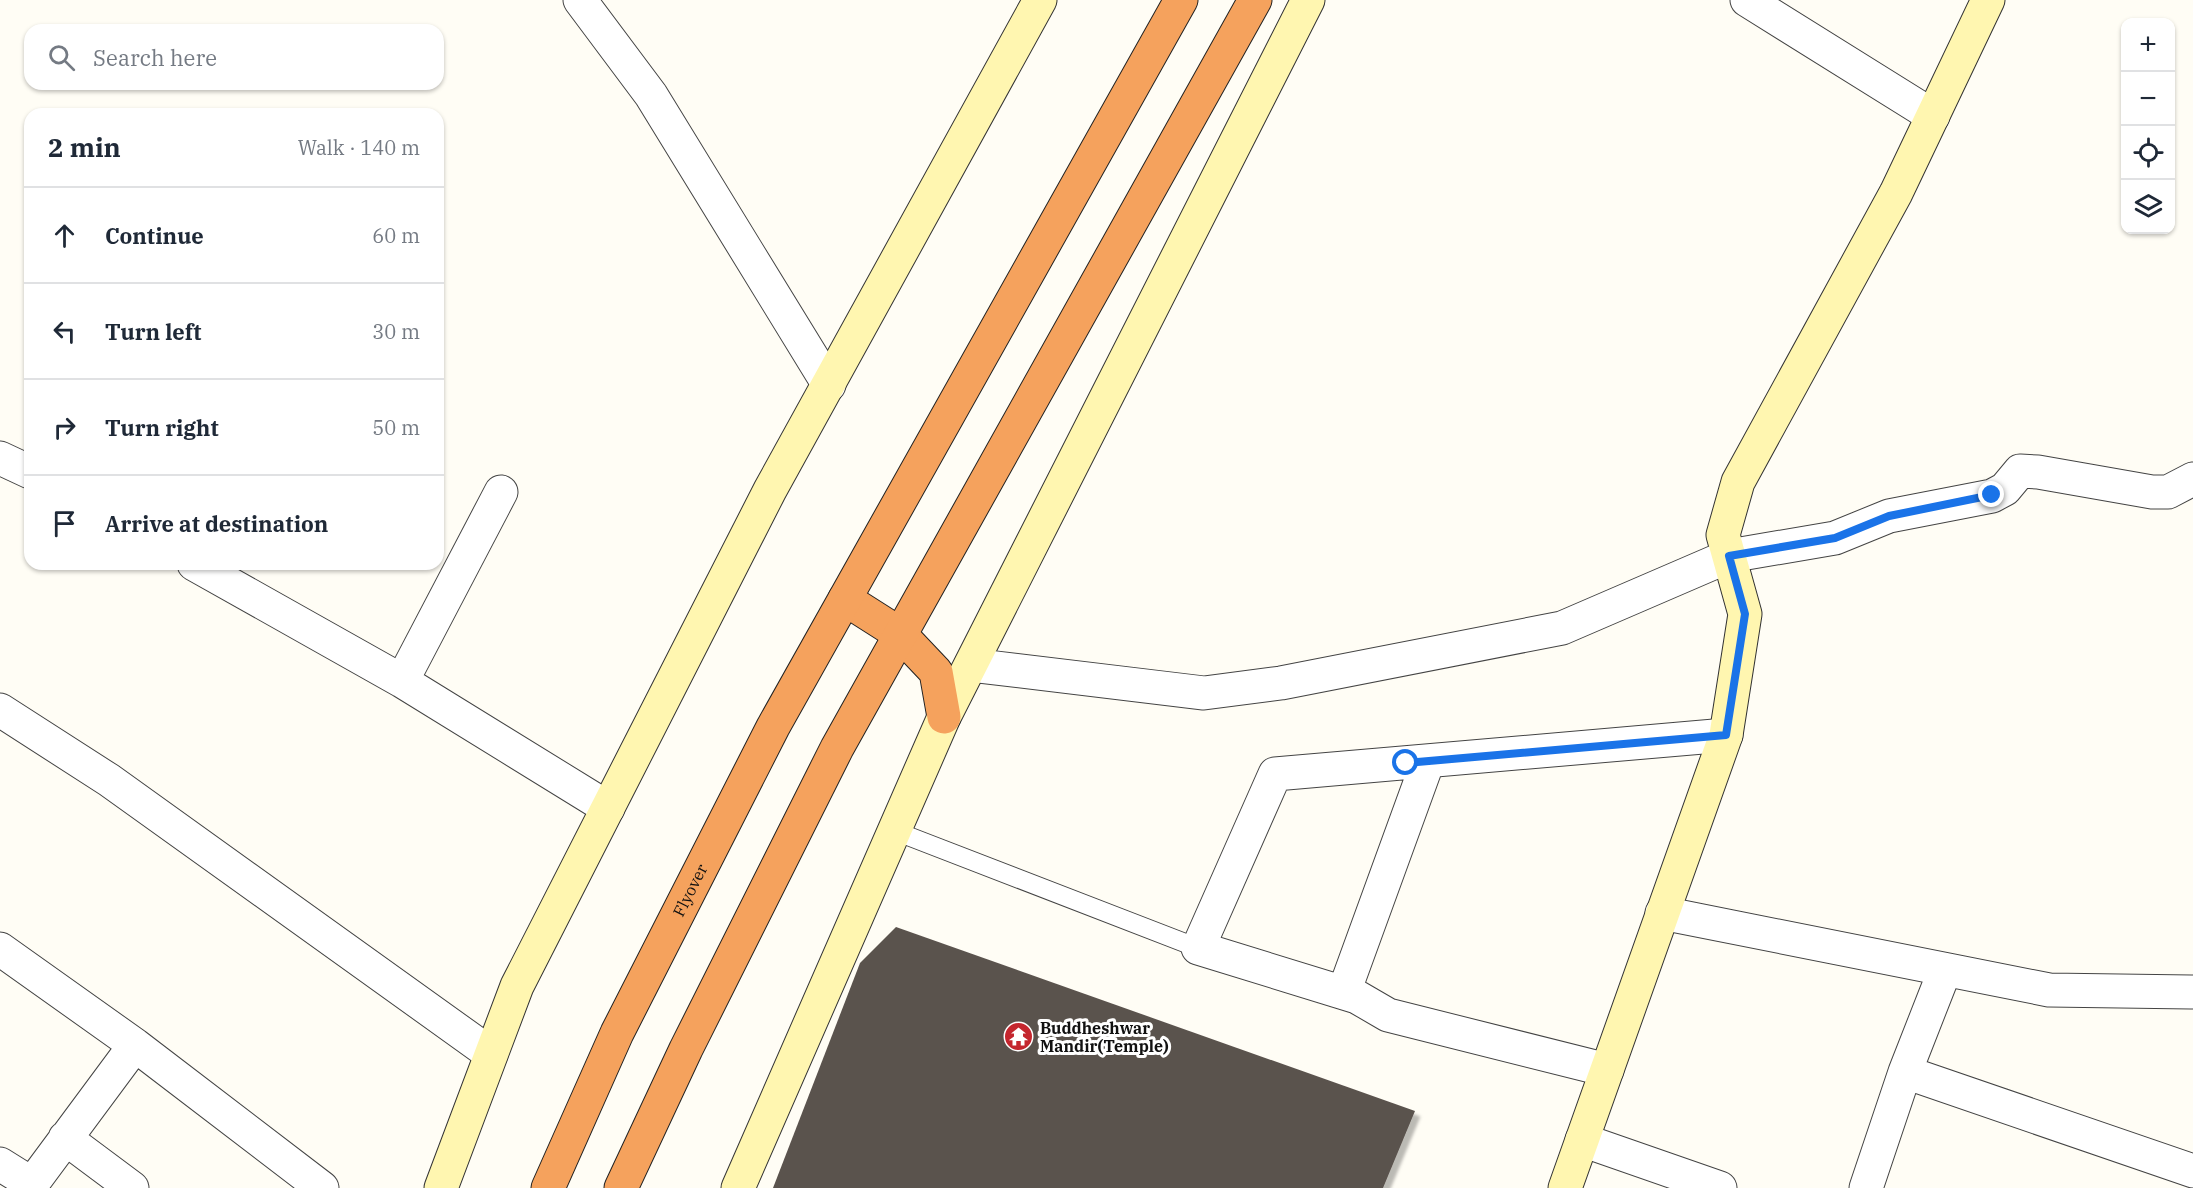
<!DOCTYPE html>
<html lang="en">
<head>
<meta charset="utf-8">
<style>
  body { margin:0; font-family:"IBM Plex Serif",serif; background:#f2f2f3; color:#1f2937 }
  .controls { position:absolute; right:18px; top:18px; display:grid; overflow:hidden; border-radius:12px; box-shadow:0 2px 4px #0004 }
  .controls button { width:54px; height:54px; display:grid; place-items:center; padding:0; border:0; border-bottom:2px solid #e0e1e3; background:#fff; color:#1f2937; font:30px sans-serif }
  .stop { position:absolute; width:18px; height:18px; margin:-14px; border:4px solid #1a73e8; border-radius:50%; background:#fff }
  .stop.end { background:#1a73e8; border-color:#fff; box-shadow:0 2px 6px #0008 }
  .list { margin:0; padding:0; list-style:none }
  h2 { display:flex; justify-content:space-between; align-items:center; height:78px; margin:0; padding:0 24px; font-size:26px }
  h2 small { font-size:20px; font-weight:400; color:#747a83 }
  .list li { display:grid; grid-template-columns:39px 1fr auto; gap:18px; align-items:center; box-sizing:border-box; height:96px; padding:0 24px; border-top:2px solid #e0e1e3 }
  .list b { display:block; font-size:22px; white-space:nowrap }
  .list em { font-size:20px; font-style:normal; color:#747a83 }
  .icon { flex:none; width:33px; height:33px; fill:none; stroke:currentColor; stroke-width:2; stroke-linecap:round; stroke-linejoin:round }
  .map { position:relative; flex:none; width:2193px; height:1188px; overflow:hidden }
  .search { position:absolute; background:#fff; box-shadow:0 2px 4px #0004; left:24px; top:24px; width:420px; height:66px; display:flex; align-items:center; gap:15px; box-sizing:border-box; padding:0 21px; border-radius:18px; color:#747a83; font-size:22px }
  .panel { position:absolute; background:#fff; box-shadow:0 2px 4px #0004; left:24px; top:108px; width:420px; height:462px; border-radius:18px }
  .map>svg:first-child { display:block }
  .building { fill:#5a524d; filter:url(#shadow) }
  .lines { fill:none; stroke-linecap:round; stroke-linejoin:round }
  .lane-casing { stroke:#444; stroke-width:20 }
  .street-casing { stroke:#444; stroke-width:35 }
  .secondary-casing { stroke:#333; stroke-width:35 }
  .highway-casing { stroke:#222; stroke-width:35 }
  .lane { stroke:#fff; stroke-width:18 }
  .street { stroke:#fff; stroke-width:33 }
  .secondary { stroke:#fff6b0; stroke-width:33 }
  .highway { stroke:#f5a25d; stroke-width:33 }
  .route { stroke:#1a73e8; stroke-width:8 }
  .labels { text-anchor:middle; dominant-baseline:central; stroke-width:6; stroke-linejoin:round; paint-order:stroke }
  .street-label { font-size:16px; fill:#111; stroke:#fff }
  .poi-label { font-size:16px; font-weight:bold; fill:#111; stroke:#fff; text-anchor:start }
</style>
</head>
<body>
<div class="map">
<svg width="2193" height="1188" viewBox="0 0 2193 1188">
  <defs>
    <filter id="shadow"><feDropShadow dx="5.5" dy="5.5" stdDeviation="1.5" flood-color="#0004"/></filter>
  </defs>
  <rect width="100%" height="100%" fill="#fffdf5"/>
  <path class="building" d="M896,927l519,184 -32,77h-610l87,-225z"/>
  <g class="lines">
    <defs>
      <path id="lane" d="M895,831l303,117"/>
      <path id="street" d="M580,0l71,95 178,290
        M1747,0l186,116
        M0,458l30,14
        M194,564l208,117 206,127
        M971,665l233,28 77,-10 281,-55 167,-72 106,-18 54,-22 103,-20 13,-7 15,-18 18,1 114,20h16l25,-13
        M402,681l99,-189
        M0,710l109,70 382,274
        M1662,913l387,77 142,2
        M0,949l135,96 187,143
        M1344,992l84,-231
        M1607,1070l-219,-55 -31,-18 -159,-49 77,-174 451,-39
        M1905,1072l288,99
        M65,1138l67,50
        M1582,1140l138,48
        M0,1164l32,20
        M29,1188l106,-143
        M1866,1188l39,-116 40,-102"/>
      <path id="secondary" d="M441,1188l76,-202 253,-496 270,-490
        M738,1188l206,-471 364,-717
        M1565,1188l161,-453 19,-121 -22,-79 15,-53 158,-289 92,-193"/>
      <g id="highway">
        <path d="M845,599l55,35 36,38 8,45"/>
        <path id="s1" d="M548,1188l69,-155 156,-306 408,-727"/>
        <path d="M621,1188l65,-139 151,-301 418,-748"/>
      </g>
    </defs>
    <use href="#lane" class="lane-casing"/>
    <use href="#street" class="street-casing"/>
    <use href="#secondary" class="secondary-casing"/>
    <use href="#highway" class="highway-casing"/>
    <use href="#lane" class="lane"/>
    <use href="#street" class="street"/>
    <use href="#secondary" class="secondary"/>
    <use href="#highway" class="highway"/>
  </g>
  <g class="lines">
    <path class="route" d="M1406,763l320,-28 19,-121 -16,-58 106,-18 54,-22 103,-21"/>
  </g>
  <defs>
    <symbol id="temple-disc" viewBox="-11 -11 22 22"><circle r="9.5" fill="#c4262e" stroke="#fff"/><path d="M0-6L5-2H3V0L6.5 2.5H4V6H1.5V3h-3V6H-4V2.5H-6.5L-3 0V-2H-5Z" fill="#fff"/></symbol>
  </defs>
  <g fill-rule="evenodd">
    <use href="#temple-disc" x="1002" y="1020" width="33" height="33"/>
  </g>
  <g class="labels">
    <g class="street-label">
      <text stroke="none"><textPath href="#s1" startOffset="330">Flyover</textPath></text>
    </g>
    <g class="poi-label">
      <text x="1040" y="1028">Buddheshwar<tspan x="1040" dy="18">Mandir(Temple)</tspan></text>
    </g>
  </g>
</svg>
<div class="controls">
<button>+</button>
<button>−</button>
<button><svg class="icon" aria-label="locate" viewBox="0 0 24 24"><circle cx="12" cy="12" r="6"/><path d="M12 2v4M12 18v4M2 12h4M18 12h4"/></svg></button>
<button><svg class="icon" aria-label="layers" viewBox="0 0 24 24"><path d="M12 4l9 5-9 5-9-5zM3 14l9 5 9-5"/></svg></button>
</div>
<div class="stop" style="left:1406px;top:763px"></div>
<div class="stop end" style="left:1992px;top:495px"></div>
<div class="search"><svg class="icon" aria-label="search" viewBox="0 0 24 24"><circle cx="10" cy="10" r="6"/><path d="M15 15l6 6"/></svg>Search here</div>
<section class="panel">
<h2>2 min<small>Walk · 140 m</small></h2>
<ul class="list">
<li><svg class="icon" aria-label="ahead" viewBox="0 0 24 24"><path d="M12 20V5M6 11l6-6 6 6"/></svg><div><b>Continue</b></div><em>60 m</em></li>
<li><svg class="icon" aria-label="left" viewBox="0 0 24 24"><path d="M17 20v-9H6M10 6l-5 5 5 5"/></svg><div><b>Turn left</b></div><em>30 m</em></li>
<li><svg class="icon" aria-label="right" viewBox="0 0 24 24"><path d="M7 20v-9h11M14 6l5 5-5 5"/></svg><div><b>Turn right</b></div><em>50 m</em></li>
<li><svg class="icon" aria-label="arrive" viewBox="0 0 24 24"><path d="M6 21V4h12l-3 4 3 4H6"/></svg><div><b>Arrive at destination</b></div></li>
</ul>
</section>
</div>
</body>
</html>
